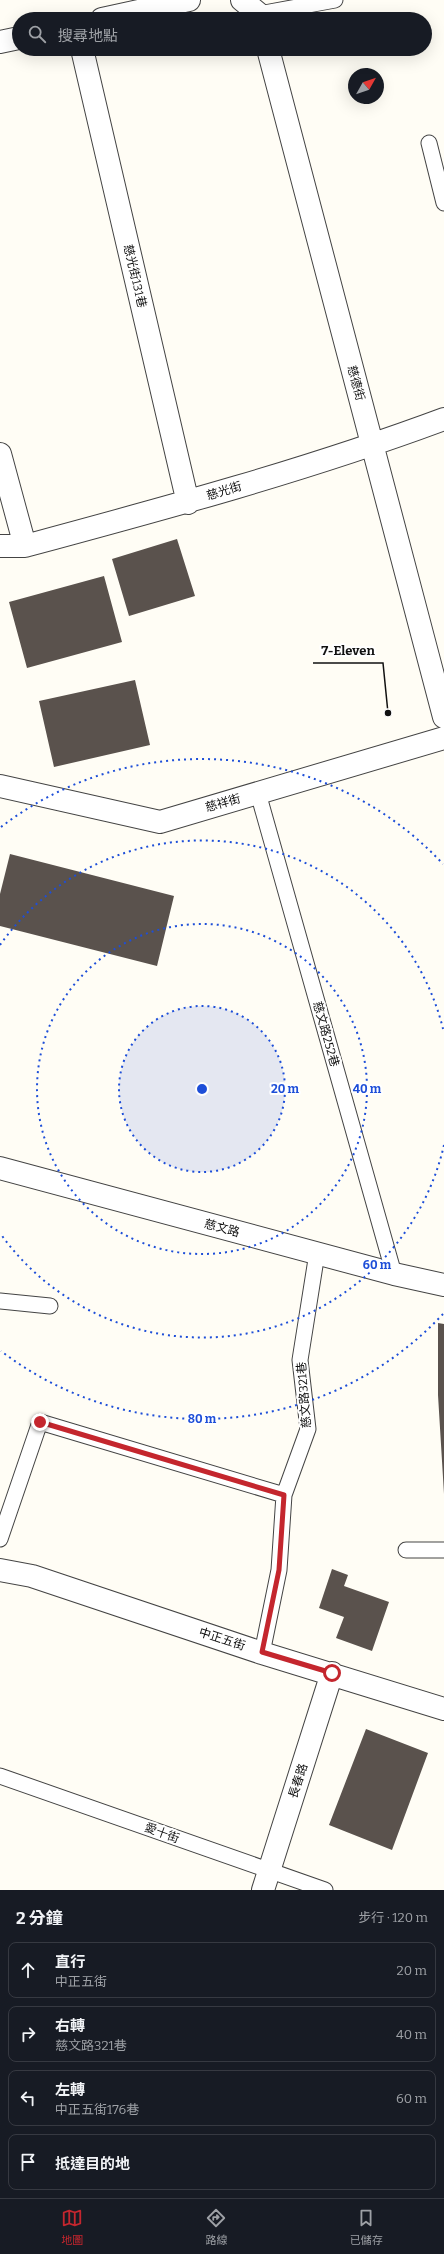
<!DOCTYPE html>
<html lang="zh-TW">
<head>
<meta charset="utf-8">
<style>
  body { margin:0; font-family:Bitter,"Noto Sans TC",serif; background:#20242c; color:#f1f3f6 }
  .compass { position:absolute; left:348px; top:68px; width:36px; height:36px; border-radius:50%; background:#171b24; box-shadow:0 4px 16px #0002; rotate:50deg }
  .stop { position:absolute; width:12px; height:12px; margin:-9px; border:3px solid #c4262e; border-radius:50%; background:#fff }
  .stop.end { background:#c4262e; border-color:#fff; box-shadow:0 1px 4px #0008 }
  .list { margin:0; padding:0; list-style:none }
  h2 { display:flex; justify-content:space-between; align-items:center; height:52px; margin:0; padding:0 16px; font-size:17px }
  h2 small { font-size:13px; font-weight:400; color:#9ea1a6 }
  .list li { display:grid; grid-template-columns:26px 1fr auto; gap:12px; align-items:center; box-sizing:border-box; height:56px; margin:0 8px 8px; padding:0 8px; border:1px solid #363941; border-radius:8px }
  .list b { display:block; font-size:15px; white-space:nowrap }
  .list p { margin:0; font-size:13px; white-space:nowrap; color:#9ea1a6 }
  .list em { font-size:13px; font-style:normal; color:#9ea1a6 }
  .icon { flex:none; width:22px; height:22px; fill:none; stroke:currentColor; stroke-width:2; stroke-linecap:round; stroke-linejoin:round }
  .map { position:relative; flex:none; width:444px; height:1890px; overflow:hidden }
  .search { position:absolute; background:#171b24; box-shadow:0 4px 16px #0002; left:12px; right:12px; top:12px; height:44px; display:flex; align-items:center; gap:10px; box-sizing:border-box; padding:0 14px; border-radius:22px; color:#9ea1a6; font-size:15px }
  .sheet { height:308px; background:#171b24 }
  nav { display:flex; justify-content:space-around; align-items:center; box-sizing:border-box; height:56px; border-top:1px solid #363941; background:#171b24; font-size:11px; color:#9ea1a6 }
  nav a { display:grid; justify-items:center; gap:2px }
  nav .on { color:#c4262e }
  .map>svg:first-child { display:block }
  .building { fill:#5a524d }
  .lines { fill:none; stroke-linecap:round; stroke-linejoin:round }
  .service-casing { stroke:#444; stroke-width:17 }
  .minor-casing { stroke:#444; stroke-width:24 }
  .tertiary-casing { stroke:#444; stroke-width:24 }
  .service { stroke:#fff; stroke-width:15 }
  .minor { stroke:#fff; stroke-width:22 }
  .tertiary { stroke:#fff; stroke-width:22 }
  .route { stroke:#c4262e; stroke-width:5 }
  .ring { fill:none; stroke:#1d4ed8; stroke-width:2; stroke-dasharray:2 4 }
  .labels { text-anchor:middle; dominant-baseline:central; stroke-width:4; stroke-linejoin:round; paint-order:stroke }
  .street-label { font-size:12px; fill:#111; stroke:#fff }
  .centre { fill:#1d4ed8; stroke:#fff; stroke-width:2 }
  .ring-label { font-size:12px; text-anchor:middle; font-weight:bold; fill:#1d4ed8; stroke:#fff; stroke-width:4; stroke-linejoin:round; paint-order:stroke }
  .leader { fill:none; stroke:#111; stroke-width:1.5 }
  .callout-dot { fill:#111; stroke:#fff; stroke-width:1.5 }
  .callout-label { font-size:13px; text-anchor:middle; font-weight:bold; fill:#111; stroke:#fff; stroke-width:4; stroke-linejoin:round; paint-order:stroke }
</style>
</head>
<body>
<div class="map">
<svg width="444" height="1890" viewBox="0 0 444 1890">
  <rect width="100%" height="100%" fill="#fffdf5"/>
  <path class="building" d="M177,539l18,57 -66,20 -17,-57z
    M104,576l18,66 -95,26 -18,-66z
    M135,680l15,65 -96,22 -15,-66z
    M10,854l164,42 -17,70 -157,-40v-32z
    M438,1323l6,1v170l-6,-99z
    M332,1569l16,6 -4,11 45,16 -17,49 -36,-13 8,-21 -25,-9z
    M366,1729l62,24 -36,97 -63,-25z"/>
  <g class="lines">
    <defs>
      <path id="service" d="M259,14l76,-14
        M429,143l15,60
        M258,793l136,481
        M0,1301l50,5
        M0,1539l40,-117 244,73
        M406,1550h38
        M262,1653l17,-83 5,-75 24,-66 -8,-69 17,-107
        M0,1776l325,114"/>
      <path id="minor" d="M242,0l17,14 1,5
        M102,19l87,-19
        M0,42l19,-4
        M82,49l106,454
        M268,49l176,668
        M0,454l25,92
        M0,546h25c141,-38 282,-76 419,-127
        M0,786l160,36 284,-84
        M0,1570l32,6 230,77 182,56
        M263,1890l69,-217"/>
      <path id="tertiary" d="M0,1168l394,106 50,11"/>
    </defs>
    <use href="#service" class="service-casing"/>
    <use href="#minor" class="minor-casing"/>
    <use href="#tertiary" class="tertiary-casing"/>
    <use href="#service" class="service"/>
    <use href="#minor" class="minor"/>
    <use href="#tertiary" class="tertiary"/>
  </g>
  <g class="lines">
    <path class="route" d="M40,1422l244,73 -5,75 -17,82 70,21"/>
  </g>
  <circle cx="202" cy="1089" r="83" fill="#1d4ed8" fill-opacity=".12"/>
  <g class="ring">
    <circle cx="202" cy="1089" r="83"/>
    <circle cx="202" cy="1089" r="165"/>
    <path d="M444 1145A248 248 0 0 1 0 1233M0 945A248 248 0 0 1 444 1033"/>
    <path d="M443 1314A330 330 0 0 1 1 1351M1 827A330 330 0 0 1 443 864"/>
  </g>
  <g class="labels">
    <g class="street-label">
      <text transform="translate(135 276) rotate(77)">慈光街131巷</text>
      <text transform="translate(356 383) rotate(75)">慈德街</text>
      <text transform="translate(224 491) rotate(-17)">慈光街</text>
      <text transform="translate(223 803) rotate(-16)">慈祥街</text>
      <text transform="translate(326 1034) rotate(74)">慈文路252巷</text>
      <text transform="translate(222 1228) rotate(15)">慈文路</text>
      <text transform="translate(304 1395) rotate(-95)">慈文路321巷</text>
      <text transform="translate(222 1639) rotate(18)">中正五街</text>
      <text transform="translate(298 1781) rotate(-72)">長春路</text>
      <text transform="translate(162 1833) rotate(20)">愛十街</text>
    </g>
  </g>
  <circle cx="202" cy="1089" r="6" class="centre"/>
  <g class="ring-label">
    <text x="285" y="1093">20 m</text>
    <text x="367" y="1093">40 m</text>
    <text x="377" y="1269">60 m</text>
    <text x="202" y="1423">80 m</text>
  </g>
  <path class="leader" d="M388 713L383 663H313"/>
  <circle class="callout-dot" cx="388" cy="713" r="4"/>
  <g class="callout-label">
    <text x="348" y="655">7-Eleven</text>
  </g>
</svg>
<svg class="compass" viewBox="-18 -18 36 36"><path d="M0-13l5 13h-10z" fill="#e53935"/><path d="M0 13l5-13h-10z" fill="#9ea1a6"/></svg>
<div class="stop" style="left:332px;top:1673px"></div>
<div class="stop end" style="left:40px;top:1422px"></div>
<div class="search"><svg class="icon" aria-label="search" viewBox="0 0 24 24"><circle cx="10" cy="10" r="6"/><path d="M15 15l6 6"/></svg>搜尋地點</div>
</div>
<section class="sheet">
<h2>2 分鐘<small>步行 · 120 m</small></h2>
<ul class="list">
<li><svg class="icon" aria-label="ahead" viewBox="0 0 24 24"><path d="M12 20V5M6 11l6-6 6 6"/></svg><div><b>直行</b><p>中正五街</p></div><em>20 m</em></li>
<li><svg class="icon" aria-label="right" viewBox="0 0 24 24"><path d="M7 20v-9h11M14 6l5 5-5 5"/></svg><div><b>右轉</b><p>慈文路321巷</p></div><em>40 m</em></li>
<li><svg class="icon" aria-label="left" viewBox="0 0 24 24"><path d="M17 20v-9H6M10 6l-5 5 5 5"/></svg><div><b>左轉</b><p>中正五街176巷</p></div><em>60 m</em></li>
<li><svg class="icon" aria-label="arrive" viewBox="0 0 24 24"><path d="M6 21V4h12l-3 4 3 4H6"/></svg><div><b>抵達目的地</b></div></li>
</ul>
</section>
<nav>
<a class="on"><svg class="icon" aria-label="map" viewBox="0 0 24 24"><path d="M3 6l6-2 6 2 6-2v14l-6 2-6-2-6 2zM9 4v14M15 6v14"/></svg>地圖</a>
<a><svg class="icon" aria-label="directions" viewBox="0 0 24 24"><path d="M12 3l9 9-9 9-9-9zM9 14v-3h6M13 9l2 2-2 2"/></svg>路線</a>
<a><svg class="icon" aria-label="saved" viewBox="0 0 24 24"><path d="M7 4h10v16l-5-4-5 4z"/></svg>已儲存</a>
</nav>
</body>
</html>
